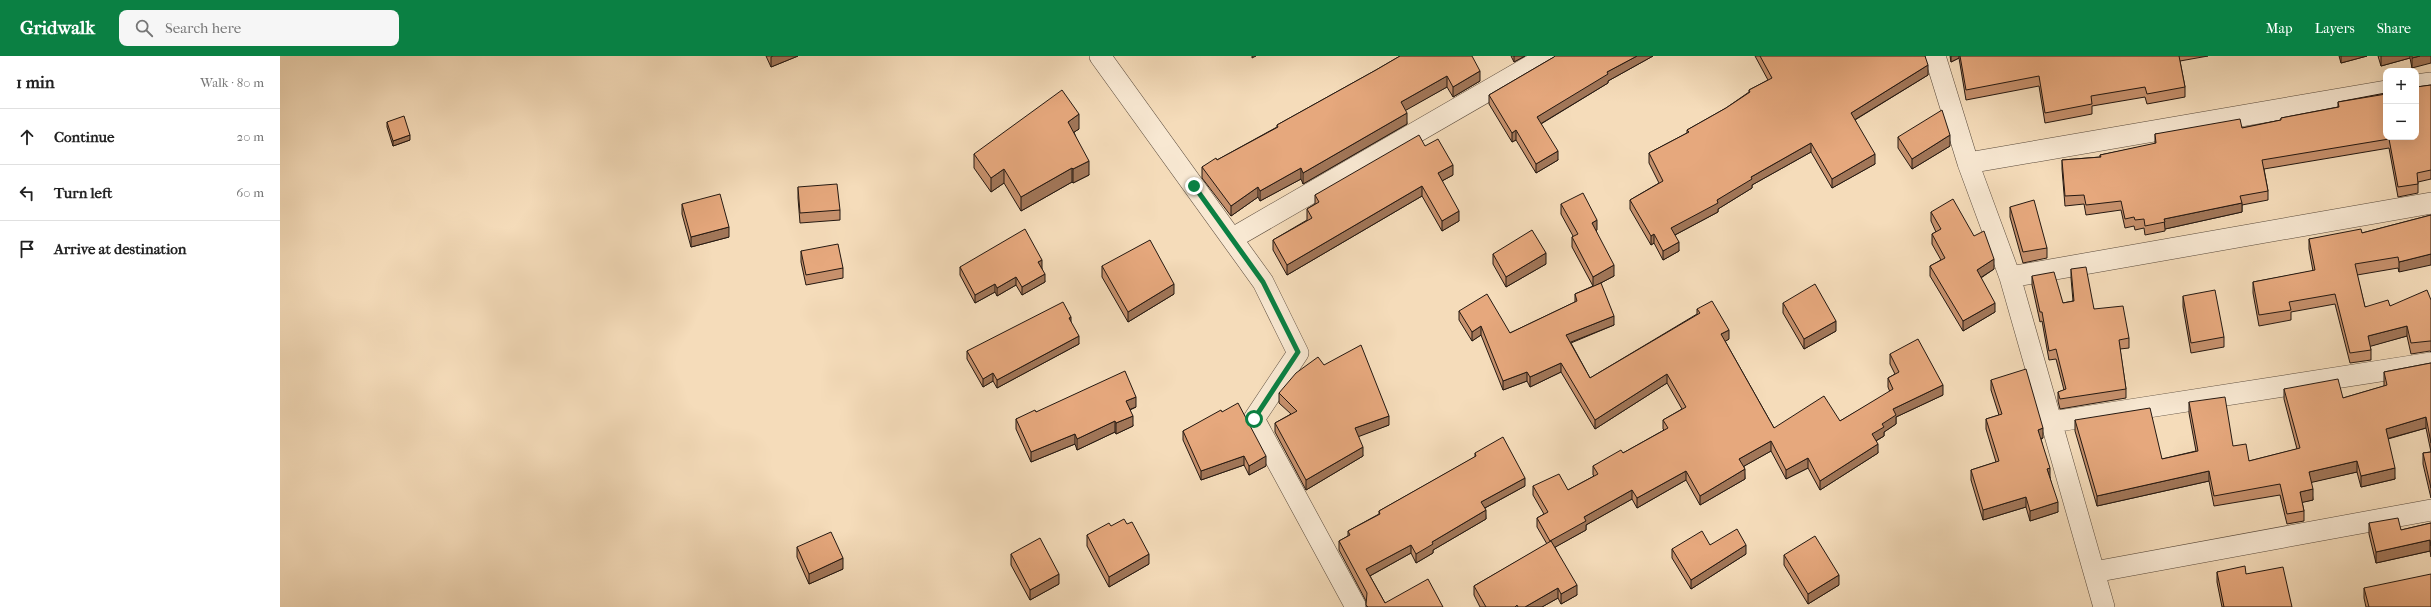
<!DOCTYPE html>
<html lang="en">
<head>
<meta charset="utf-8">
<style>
  body { margin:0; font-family:"IM FELL French Canon",serif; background:#f6f6f6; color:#222 }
  .controls { position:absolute; right:12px; top:12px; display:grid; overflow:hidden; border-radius:8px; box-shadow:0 4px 16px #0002 }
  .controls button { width:36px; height:36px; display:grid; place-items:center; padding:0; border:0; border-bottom:1px solid #e0e0e0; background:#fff; color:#222; font:20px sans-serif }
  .stop { position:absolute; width:12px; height:12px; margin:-9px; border:3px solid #0b8043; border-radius:50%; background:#fff }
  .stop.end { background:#0b8043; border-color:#fff; box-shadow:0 1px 4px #0008 }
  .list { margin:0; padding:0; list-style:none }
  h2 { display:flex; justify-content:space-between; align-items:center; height:52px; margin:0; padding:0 16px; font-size:17px }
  h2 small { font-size:13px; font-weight:400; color:#767676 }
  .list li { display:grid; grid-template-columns:26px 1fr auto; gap:12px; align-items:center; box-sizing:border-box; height:56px; padding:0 16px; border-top:1px solid #e0e0e0 }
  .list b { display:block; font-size:15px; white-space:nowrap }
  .list em { font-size:13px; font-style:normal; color:#767676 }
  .icon { flex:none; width:22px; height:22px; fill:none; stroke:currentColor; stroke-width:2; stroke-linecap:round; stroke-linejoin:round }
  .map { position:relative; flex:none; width:2151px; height:551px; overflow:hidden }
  header { display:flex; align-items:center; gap:24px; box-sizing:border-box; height:56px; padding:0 20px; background:#0b8043; color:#fff }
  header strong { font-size:19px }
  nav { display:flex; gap:22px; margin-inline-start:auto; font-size:14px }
  .search { width:280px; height:36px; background:#f6f6f6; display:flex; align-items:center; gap:10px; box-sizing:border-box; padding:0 14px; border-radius:8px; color:#767676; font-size:15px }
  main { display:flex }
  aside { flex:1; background:#fff }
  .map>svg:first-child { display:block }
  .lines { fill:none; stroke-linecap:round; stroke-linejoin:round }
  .minor-casing { stroke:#58493b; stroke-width:22 }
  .minor { stroke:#f8e8d2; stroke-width:21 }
  .wall { fill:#c6906c; stroke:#241811 }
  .shaded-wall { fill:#a17658; stroke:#241811 }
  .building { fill:#e6a87d; stroke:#241811 }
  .route { stroke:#0b8043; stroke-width:5 }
</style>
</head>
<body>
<header>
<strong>Gridwalk</strong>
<div class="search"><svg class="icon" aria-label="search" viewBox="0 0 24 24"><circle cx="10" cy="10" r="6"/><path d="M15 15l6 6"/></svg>Search here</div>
<nav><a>Map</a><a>Layers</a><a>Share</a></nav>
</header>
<main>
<aside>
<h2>1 min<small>Walk · 80 m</small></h2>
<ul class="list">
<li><svg class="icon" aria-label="ahead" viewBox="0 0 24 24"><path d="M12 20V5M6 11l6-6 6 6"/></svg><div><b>Continue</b></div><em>20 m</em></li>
<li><svg class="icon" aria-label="left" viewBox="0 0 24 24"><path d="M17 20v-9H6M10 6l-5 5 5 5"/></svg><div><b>Turn left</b></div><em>60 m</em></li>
<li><svg class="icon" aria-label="arrive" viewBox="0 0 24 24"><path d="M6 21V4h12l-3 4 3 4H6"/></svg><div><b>Arrive at destination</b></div></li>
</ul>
</aside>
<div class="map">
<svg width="2151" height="551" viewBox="0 0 2151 551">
  <rect width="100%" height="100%" fill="#f5dcba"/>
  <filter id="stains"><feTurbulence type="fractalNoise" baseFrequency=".005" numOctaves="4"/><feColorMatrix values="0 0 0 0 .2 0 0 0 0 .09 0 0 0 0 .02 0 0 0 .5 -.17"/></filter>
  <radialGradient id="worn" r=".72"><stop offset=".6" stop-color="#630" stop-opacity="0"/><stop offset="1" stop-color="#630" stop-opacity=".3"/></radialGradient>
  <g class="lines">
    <defs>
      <path id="minor" d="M820,0l163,226 35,71 -44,66 102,188
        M1655,0l33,107 42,114 94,330
        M2136,29l15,-2
        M1688,107l418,-72
        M953,182l315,-182
        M1730,221l421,-74
        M1772,366l379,-59
        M1814,516l337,-62"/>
    </defs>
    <use href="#minor" class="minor-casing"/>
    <use href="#minor" class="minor"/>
  </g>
  <path class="wall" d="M486,0h32l-27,11z
    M1120,0l80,25 -27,16 -6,-10 -42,23 2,14 -104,60 -2,-5 -41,22 -2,-4 -27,19 -29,-38v-11l15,-7 60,-33v-2l99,-55z
    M1231,0h14l-11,6z
    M1275,0h98l-45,25v2l-67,41 17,36 -22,13 -20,-33 -4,2 -23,-38v-9l65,-38z
    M1475,0h170l3,19 -73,45 20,44 -43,24 -21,-36 -59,33v3l-34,21v3l-43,23 4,16 -16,9 -9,-17 -3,2 -21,-36v-9l29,-17 -10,-20v-10l38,-20v-3l39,-22 23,-16v-2l19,-10z
    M1670,0h258l-28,5 5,26v10l-38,7 -2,-7 -53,9v8l-47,9 -6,-37 -73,14 -7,-42 -8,4z
    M2059,0h28l-26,7z
    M2098,0h53l-19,12 -2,-10 -29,8z
    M2151,29v94l-13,3v11l-20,4 -9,-49 -125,21 4,22v9l-26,5v7l-77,17v2l-20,4 -1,-7 -9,2 -1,-4 -9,2 -4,-18 -35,5 -2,-11 -19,2 -3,-37v-9l38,-3v-2l55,-11v-10l87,-6 39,-8v-2l57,-11v-5l79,-15z
    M107,66l23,18 -17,6 -6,-19z
    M799,73l-5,3 15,43 -16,8 -1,-1 -51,29 -17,-28 -13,9 -17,-24v-14z
    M1618,81l52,9 -38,23 -14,-21z
    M1145,90l28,29 -11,6 17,40 -17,10 -20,-35 -135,79 -14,-25v-10l34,-20v-11l8,-5v-9z
    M518,131l42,23v10l-40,3 -2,-25z
    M402,148l47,33 -38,10 -9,-33z
    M1281,148l36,26 -1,1 18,45 -17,9 17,40 -43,18 19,35 107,-64v-5l32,30 -4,2 49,87 66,-7 50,-29 -2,-5v-9l7,-4 -5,-10v-10l53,41 -47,22v7l-12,8v4l-8,5 2,12 -58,37 -12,-22 -22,11 -15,-28 -27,15 1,13 -45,26 -14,-25 -49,28 -5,-9 -46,26v5l-31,17 22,48 -16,9 -3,-6 -16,9h-62l-6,-12v-9l73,-42 -10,-17v-9l7,-4 -11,-19v-9l35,4 26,-14 -1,-1v-9l30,-13 41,-23 -1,-1v-9l19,-11 -15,-26 -72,46 -34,-57 -31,15 -3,-6 -24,9 -22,-55 -9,6 -13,-21v-9l51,22 65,-31v-8l18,-8 -21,-39v-10l1,-1 -12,-22z
    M1730,151l37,41v10l-24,5 -13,-46z
    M1651,156l43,24 20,33 -13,9 14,34 -32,19 -33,-55v-10l11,-6 -9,-16v-10l4,-2 -5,-11z
    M2151,159l-32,57 -1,-4 -41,7 8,32 25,-1 41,-6v52l-1,-1 -19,3 -4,-18 -37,10 1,4v10l-21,3 -15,-59 -44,8v8l-32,6 -6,-33v-11l60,-11 -4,-22v-10l53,-6z
    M521,195l42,17v10l-37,7 -5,-23z
    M1213,198l53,10 -40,23 -13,-23z
    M822,210l72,28 -46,28 -26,-45z
    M680,211h82v1l3,14 -23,13 -6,-10 -19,11 -2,-4 -20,11 -15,-28z
    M1791,213l23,40 35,29v10l-9,1 6,40v9l-66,11 -2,-8v-9l6,-2 -8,-31 -7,1 -7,-39 -2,1 -8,-37v-9l31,27 10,-2 -2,-23z
    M1903,240l41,41v10l-33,6 -8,-46z
    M1503,247l53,28 -32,18 -21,-36z
    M791,267l8,21 -82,44 -4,-7 -10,6 -16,-28v-8z
    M2151,307v135l-8,-34v-11l8,-1 -5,-24 -38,11 7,40 -34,8 -4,-15 -46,10 2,18 -11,2 2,9v10l-17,3 -7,-29 -66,11 -5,-25 -112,25 -22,-75v-11l87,39 34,-8 -7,-38v-11l44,44 16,15 48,-12 -13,-50v-10l59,9 41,-12v-14z
    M1044,309l65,60 -31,11 5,20 -57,34 -31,-58v-9l16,-9 -12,-11v-10z
    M1711,324l52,58 -2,1 17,73 -28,9 -4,-14 -43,13 -12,-40v-10l25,-8 -10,-33v-10l13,-4 -8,-25z
    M856,351l-6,3 3,16 -17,8 -1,-2 -38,18 -2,-6 -44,18 -15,-33v-10l20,-7z
    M942,356l44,54 -17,9 -5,-10 -43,15 -18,-40v-9z
    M1195,397l50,33 -40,22 1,11 -53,31v3l-17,10 -5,-10 -41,23 15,27 58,4h-77v-6l-27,-51v-9l9,-5v-5l31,-17v-3l96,-54z
    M2089,467l32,7 30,-7v34l-1,-6 -54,12 -7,-29z
    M831,470l38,38 -40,23 -22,-41v-11z
    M1430,489l36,9 -55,35 -19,-31v-9z
    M517,491l46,22 -34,15 -12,-27z
    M731,498l48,30 -29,16 -19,-35z
    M1504,499l55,30 -31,19 -24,-39z
    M1937,516l29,2 46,33h-70l-5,-25z
    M2084,532l67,19h-65l-2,-9z"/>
  <path class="shaded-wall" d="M493,0h25l-27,11v-10z
    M972,0h4l-4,2z
    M1234,0h11l-11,6z
    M1357,0h16l-45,25v2l-71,43v-9l70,-45z
    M1671,0h8v2l-8,4z
    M2061,0h26l-26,7z
    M2101,0h29v2l-29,8z
    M2140,0h11v7l-19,5v-10z
    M1648,9v10l-77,47v-9z
    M1200,15v10l-27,16v-10z
    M1167,20v11l-46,26v-11z
    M1127,57v11l-104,60v-11z
    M799,58v15l-11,7v-14z
    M1236,74v10l-4,2v-9z
    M130,79v5l-17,6v-5z
    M1670,79v11l-38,23v-10z
    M1531,87v9l-59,33v3l-34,21v3l-47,25v-9l46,-28 34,-23z
    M1278,95v9l-22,13v-9z
    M1595,98v10l-43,24v-9z
    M809,105v14l-16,8v-14z
    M1173,109v10l-15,8v-10z
    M792,112v14l-51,29v-14z
    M1021,112v11l-41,22v-10z
    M724,113v14l-13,9v-14z
    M1142,130v10l-135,79v-10z
    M978,131v10l-27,19v-10z
    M1962,147v9l-77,17 -1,-10z
    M1179,155v10l-17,10v-10z
    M1317,164v10l-5,3v-10z
    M449,171v10l-38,10v-10z
    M1374,178v9l-3,2v-9z
    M1399,186v9l-16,9v-9z
    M1266,197v11l-40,23v-10z
    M2151,198v11l-32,7v-10z
    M1714,203v10l-17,11v-10z
    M762,204v7l-4,3v-8z
    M1334,209v11l-21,11v-10z
    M765,218v8l-23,13v-8z
    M736,221v8l-19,11v-8z
    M715,228v8l-20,11v-8z
    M894,228v10l-46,28v-10z
    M1715,247v9l-32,19v-10z
    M1334,260v9l-48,19v-9z
    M791,261v8l-2,-7z
    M1556,265v10l-32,18v-10z
    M1201,270v9l-9,6v-9z
    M2127,270v10l-39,11v-11z
    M1449,274v9l-8,5v-10z
    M799,280v8l-82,44v-8z
    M1281,307v9l-31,15v-10z
    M1247,316v9l-24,9v-9z
    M713,317v8l-10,6v-8z
    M1387,318v9l-72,46v-9z
    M1663,329v10l-47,22v7l-12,8v4l-12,7v-9l10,-10 11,-15z
    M856,341v10l-10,4v-10z
    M853,360v10l-17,8v-11z
    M1109,360v9l-34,13v-10z
    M2146,361v11l-40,11v-10z
    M835,365v11l-38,18v-11z
    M1763,372v10l-5,1v-9z
    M795,378v10l-44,18v-10z
    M1491,385v10l-32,18v-10z
    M1598,388v9l-58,37v-9z
    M1083,391v9l-57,34v-10z
    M964,400v9l-43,15v-9z
    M986,400v10l-17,9v-9z
    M1528,402v10l-22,11v-9z
    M2077,405v11l-48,11v-11z
    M1770,412v10l-3,-9z
    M2115,412v11l-34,8v-11z
    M1465,413v10l-45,26v-9z
    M1406,415v9l-49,28v-10z
    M1929,415v10l-112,25v-10z
    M1245,422v8l-44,24v-8z
    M2033,433v11l-13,3v-11z
    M1352,434v9l-46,26v5l-36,20v-9l34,-24z
    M1746,441v10l-43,13v-10z
    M1778,446v10l-28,9v-10z
    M1206,454v9l-53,31v3l-17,10v-9l16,-12z
    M2150,484v11l-54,12v-11z
    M1131,489v8l-45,25v-9z
    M1466,489v9l-55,35v-9z
    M869,498v10l-40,23v-10z
    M563,502v11l-34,15v-10z
    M779,518v10l-29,16v-10z
    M1559,519v10l-31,19v-10z
    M1297,529v10l-16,9v-10z
    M1278,532v10l-16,9h-17z"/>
  <path class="building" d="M1120,0h72l8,15 -27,16 -6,-11 -46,26 6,11 -104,60 -2,-5 -41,23 -2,-4 -27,19 -29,-39 14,-9 1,2 61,-33 -1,-2 99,-55z
    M1275,0h82l-30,16 1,2 -71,43 21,34 -22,13 -20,-34 -4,3 -23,-38 65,-38z
    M1480,0h165l3,9 -77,48 24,41 -43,25 -21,-36 -60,34 1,2 -35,21 1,3 -47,25 8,14 -16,9 -9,-17 -3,2 -21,-36 33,-19 -14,-28 40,-21 -2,-2 39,-22 24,-16 -1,-2 23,-12z
    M1680,0h219l6,31 -38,7 -2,-7 -54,9 1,8 -47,9 -6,-37 -73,14z
    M2132,0h8l-8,2z
    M2151,29v85l-14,3 1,11 -20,3 -9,-48 -127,21 6,31 -28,5 2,7 -78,16 1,3 -20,4 -1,-7 -9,1 -1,-3 -9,2 -4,-18 -35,4 -2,-10 -19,1 -3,-36 39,-3 -1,-2 56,-12 -1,-9 85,-15 2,9 39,-8v-2l58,-11 -1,-5 48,-8v43h30v-50z
    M782,34l17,24 -11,8 21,39 -16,8 -1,-1 -51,29 -17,-28 -13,9 -17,-24z
    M1662,54l8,25 -38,24 -14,-22z
    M124,60l6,19 -17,6 -6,-19z
    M1139,79l6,11 13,-7 15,26 -15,8 21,38 -17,10 -20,-35 -135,79 -14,-25 39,-22 -5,-9 12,-7 -4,-7z
    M557,128l3,26 -40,3 -2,-26z
    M1303,137l14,27 -5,3 22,42 -21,12 -21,-40 6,-3 -17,-30z
    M440,138l9,33 -38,10 -9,-33z
    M1673,143l21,37 10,-5 10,28 -17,11 18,33 -32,18 -33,-55 15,-8 -13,-24 9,-5 -10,-17z
    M1754,144l13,48 -24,4 -13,-45z
    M2151,159v39l-32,8 -1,-5 -43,7 10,43 23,-7 2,6 37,-16 4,10v41h-1l-19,2 -4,-17 -39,10 3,14 -21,3 -15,-59 -46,8 2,8 -32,5 -6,-33 62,-12 -6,-31 52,-10 1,4z
    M745,173l17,31 -4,2 7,12 -23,13 -6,-10 -19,11 -2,-4 -20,11 -15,-28z
    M1252,174l14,23 -40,24 -13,-23z
    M870,184l24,44 -46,28 -26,-46z
    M558,188l5,24 -37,7 -5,-24z
    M1806,211l8,42 29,-3 6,32 -10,2 7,49 -66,10 -2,-7 8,-3 -10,-40 -7,2 -7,-39h-2l-8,-36 22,-4 9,31 11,-2 -3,-32z
    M1321,227l13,33 -48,19 24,43 110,-65 -3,-4 15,-8 17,29 -8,4 53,94 50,-32 16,25 53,-32 -5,-11 11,-6 -9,-18 28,-15 25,46 -50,24 3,6 -14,9 2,3 -12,7 6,10 -58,37 -12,-23 -22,12 -15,-29 -32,18 6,10 -45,27 -14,-25 -49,27 -5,-8 -48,27 2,4 -36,20 -13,-23 11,-6 -15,-26 26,-12 9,16 30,-16 -5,-8 28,-16 2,3 45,-25 -5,-8 23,-13 -19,-33 -72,46 -34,-57 -31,14 -3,-5 -24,9 -22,-55 -9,6 -13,-21 28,-17 23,39 67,-32 -2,-7z
    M1535,228l21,37 -32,18 -21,-36z
    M1935,234l9,47 -33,6 -8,-47z
    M783,246l8,15 -2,1 10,18 -82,44 -4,-7 -10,6 -16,-28z
    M1081,289l28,71 -34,12 8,19 -57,33 -31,-57 22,-12 -18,-18 17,-20 22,-16 6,8z
    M2151,307v80l-5,-26 -40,12 9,39 -34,8 -4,-15 -48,11 4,17 -13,3 4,19 -17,3 -7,-30 -66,12 -5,-25 -112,25 -22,-76 75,-12 12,51 36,-8 -9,-49 36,-5 8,49 13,-2 3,17 51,-13 -16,-59 54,-10 5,19 44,-13 -3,-13z
    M1746,313l17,59 -5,2 12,38 -3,1 11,33 -28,9 -4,-14 -43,13 -12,-40 28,-9 -13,-42 16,-5 -11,-34z
    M845,315l11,26 -10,4 7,15 -17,7 -1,-2 -38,18 -2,-5 -44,18 -15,-33 19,-9 1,2z
    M958,347l28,53 -17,10 -5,-10 -43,15 -18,-40 38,-21 1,2z
    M1223,381l22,41 -44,24 5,8 -54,32 1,2 -17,10 -5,-9 -45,24 19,34 43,-24 15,28h-75l-2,-2 1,-12 -28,-52 11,-6 -2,-4 32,-17 -1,-3 97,-55 -1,-3z
    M2151,396v36l-8,-35z
    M2118,462l3,12 30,-7v23l-1,-6 -54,12 -7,-29z
    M844,463l3,5 5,-2 17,32 -40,23 -22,-42 22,-12 2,3z
    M1457,473l9,16 -55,35 -19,-31 30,-18 8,14z
    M551,476l12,26 -34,16 -12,-27z
    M1535,480l24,39 -31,19 -24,-39z
    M760,482l19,36 -29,16 -19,-36z
    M1271,485l26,44 -16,9 -3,-6 -33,19h-7l-1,-2 -2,2h-29l-12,-21z
    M1965,510l1,8 37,-7 9,40h-68l-7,-35z
    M2151,518v33h-62l-5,-19z"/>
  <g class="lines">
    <path class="route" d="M914,130l69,96 35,70 -44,67"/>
  </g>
  <rect width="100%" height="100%" filter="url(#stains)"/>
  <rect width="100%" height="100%" fill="url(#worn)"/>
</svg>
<div class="controls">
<button>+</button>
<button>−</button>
</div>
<div class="stop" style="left:974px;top:363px"></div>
<div class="stop end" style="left:914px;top:130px"></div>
</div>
</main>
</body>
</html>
